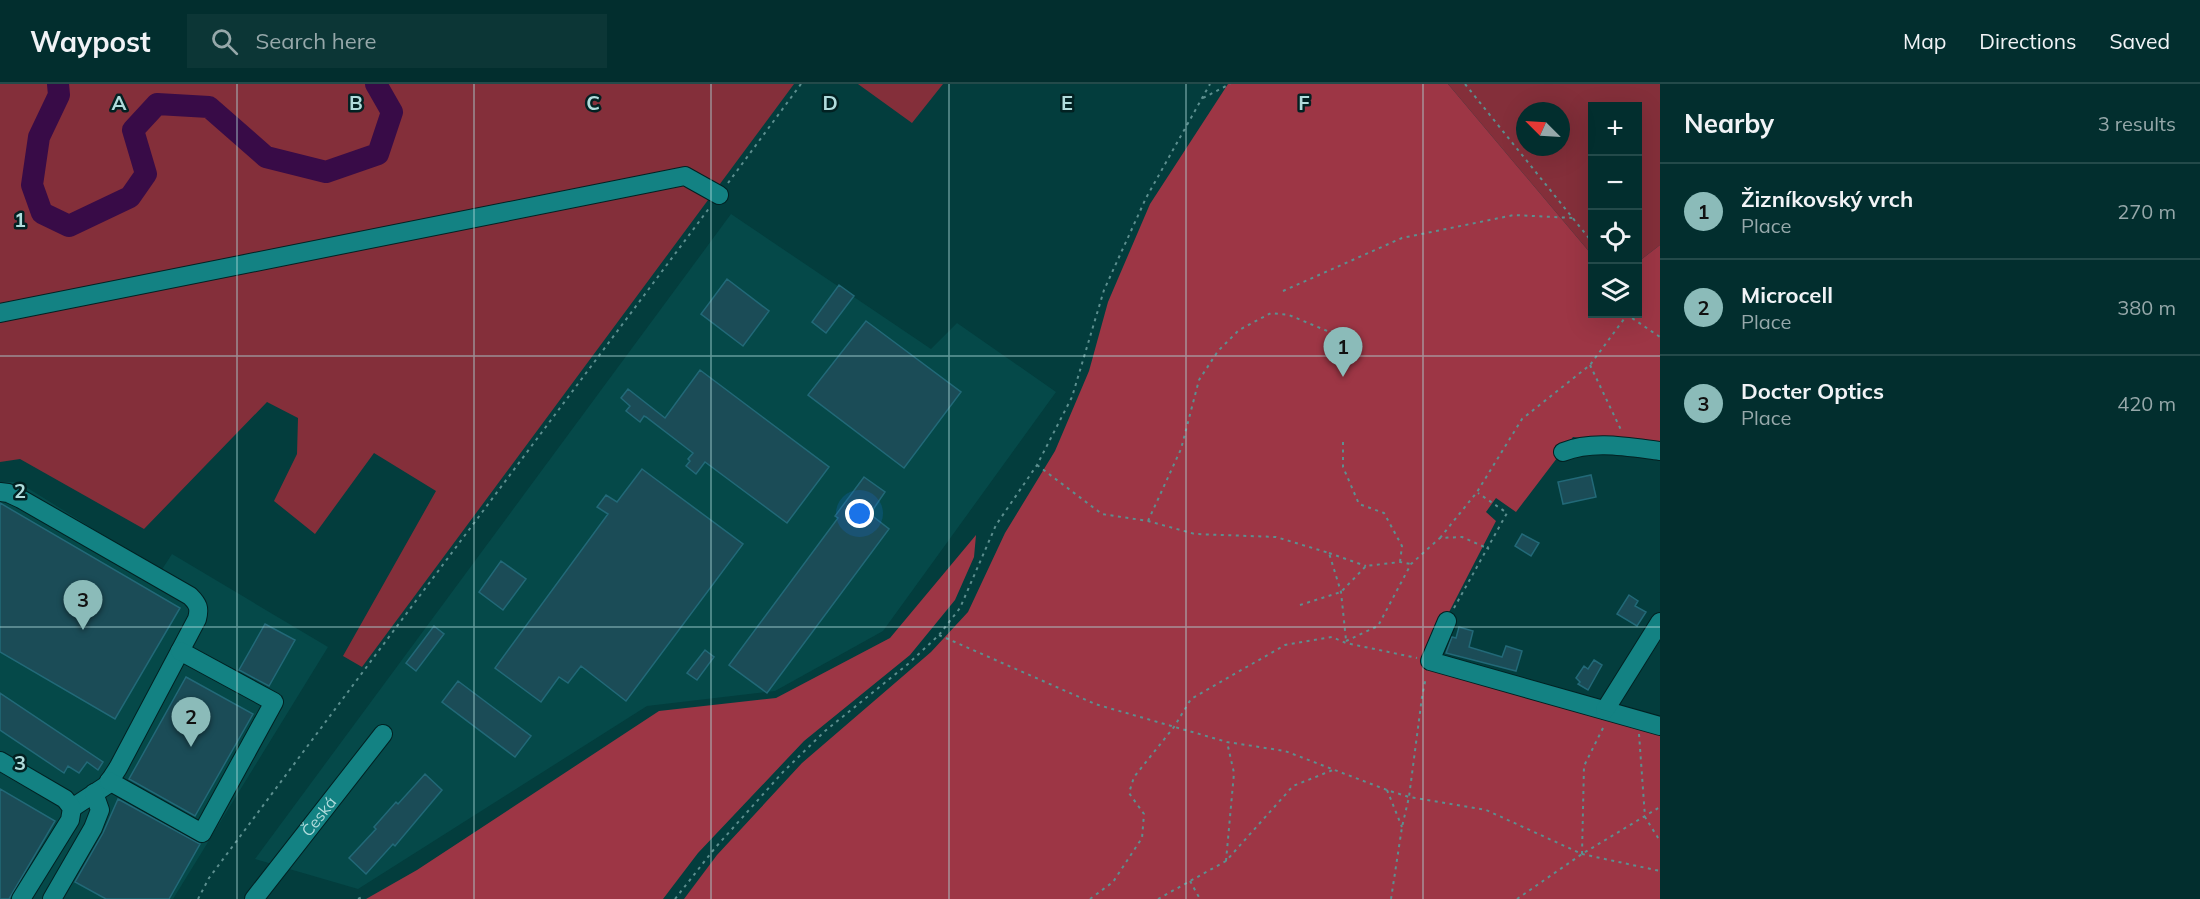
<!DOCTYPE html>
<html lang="en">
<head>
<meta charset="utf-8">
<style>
  body { margin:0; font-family:Mulish,sans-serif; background:#0c3636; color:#f1f3f6 }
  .controls { position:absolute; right:18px; top:18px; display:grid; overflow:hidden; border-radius:0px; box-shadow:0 6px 24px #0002 }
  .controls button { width:54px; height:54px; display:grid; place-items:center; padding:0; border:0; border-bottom:2px solid #234a4a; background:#022e2e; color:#f1f3f6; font:30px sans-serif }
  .compass { position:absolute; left:1516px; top:18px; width:54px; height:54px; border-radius:50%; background:#022e2e; box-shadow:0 6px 24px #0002; rotate:294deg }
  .you { position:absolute; left:860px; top:430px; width:21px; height:21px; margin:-15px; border:4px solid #fff; border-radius:50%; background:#1a73e8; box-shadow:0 0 0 9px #1a73e833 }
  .badge { display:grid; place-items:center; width:39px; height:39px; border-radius:50%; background:#8bbbb9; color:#111; font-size:20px; font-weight:700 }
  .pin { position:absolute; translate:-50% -50px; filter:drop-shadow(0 2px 3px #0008) }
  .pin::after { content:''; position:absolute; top:32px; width:21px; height:18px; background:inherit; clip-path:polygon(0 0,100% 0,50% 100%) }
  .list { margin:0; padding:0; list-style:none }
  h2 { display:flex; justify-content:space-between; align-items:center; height:78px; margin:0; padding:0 24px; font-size:26px }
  h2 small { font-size:20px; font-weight:400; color:#96a8aa }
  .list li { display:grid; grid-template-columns:39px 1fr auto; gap:18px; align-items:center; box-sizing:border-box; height:96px; padding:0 24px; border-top:2px solid #234a4a }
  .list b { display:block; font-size:22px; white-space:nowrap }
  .list p { margin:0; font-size:20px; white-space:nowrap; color:#96a8aa }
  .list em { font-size:20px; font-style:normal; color:#96a8aa }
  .icon { flex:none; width:33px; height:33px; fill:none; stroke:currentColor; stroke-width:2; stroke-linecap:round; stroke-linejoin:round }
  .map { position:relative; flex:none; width:1660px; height:815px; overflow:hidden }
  header { display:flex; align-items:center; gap:36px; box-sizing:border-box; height:84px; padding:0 30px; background:#022e2e; border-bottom:2px solid #234a4a }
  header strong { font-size:28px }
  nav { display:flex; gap:33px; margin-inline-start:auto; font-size:21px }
  .search { width:420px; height:54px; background:#0c3636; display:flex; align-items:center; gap:15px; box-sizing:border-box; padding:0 21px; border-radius:0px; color:#96a8aa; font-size:22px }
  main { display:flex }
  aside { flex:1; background:#022e2e }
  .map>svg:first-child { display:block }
  .built { fill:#054949 }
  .green { fill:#842f3a; fill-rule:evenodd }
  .forest { fill:#9d3645 }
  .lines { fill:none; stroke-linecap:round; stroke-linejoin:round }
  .river { stroke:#380b47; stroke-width:22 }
  .building { fill:#1b4c57; stroke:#226978; stroke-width:1.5 }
  .minor-casing { stroke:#022122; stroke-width:20 }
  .path { stroke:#5c8f8f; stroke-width:2; stroke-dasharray:3 4.5; stroke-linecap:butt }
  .minor { stroke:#138283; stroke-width:18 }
  .grid { fill:none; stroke:#b1dcdc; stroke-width:1.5; stroke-opacity:0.55 }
  .labels { text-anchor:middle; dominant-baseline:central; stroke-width:5; stroke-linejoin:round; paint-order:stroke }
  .street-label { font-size:16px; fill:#b1dcdc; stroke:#022122 }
  .grid-label { font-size:20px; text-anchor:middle; font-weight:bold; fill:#b1dcdc; stroke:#022122; stroke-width:5; stroke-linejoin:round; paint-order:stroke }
</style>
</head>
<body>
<header>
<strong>Waypost</strong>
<div class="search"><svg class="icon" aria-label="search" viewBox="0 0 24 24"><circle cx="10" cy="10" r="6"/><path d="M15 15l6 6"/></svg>Search here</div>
<nav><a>Map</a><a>Directions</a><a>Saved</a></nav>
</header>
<main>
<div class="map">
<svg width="1660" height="815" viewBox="0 0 1660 815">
  <rect width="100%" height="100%" fill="#033d3d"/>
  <path class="built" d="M731,130l200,135 26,-26 99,69 -173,239 -108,60 -128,15 -289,183 -103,-30z
    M0,398h18l143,89 11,-17 156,93 -155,252h-173z"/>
  <path class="green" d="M0,0h794l-432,583 -19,-11 93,-165 -62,-38 -59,81 -41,-33 23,-47 1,-36 -31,-16 -123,127 -124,-70 -20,3z
    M858,0h85l-31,39z
    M1448,0h212v161l-22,17v-156h-46v149zM1525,27h36v36h-36z"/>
  <path class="forest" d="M1228,0h220l144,171v59h46v-52l22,-17v202l-87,-10 -57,75 -20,-14 -10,14 10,9 -67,130 231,83v165h-976l33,-44 85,-92 129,-111 37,-40 37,-79 50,-82 34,-80 19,-69 42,-98z
    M976,451l-2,22 -19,43 -45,55 -106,86 -106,112 -35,46h-297l51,-29 242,-159 117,-13 114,-60z"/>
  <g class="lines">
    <path class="river" d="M58,0l1,11 -20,42 -7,48 10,28 27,13 61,-29 16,-23 -13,-44 24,-26 52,3 57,50 60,15 52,-18 14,-42 -16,-28"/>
  </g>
  <path class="building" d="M727,195l42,32 -26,35 -42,-32z
    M839,201l15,11 -28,37 -14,-11z
    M866,237l95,71 -57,76 -96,-73z
    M700,286l129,97 -42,56 -82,-61 -9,12 -10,-8 4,-5 -2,-2 5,-6 -47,-36 -2,-1 -4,6 -14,-11 4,-5 -9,-8 7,-9 37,29z
    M642,385l101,75 -117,157 -45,-35 -13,17 -9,-6 -18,25 -46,-34 113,-154 -11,-7 9,-12 11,7z
    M1591,391l5,22 -33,7 -5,-22z
    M864,393l21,15 -15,22 19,15 -122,164 -38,-28 109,-147 -3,-2z
    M0,419l180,105 -65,111 -115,-67z
    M1522,450l17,9 -8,13 -16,-10z
    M501,477l25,18 -23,31 -24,-18z
    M1629,511l9,6 -3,5 11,6 -9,14 -20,-12z
    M265,540l30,16 -26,46 -30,-16z
    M434,542l10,8 -28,37 -10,-8z
    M1459,543l14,4 -4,16 33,10 4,-11 16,5 -6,20 -70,-18 6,-16 4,1z
    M705,566l9,7 -17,23 -10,-7z
    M1594,576l8,5 -14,25 -10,-6 2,-2 -4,-4 8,-12 4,3z
    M186,593l67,37 -58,102 -66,-37z
    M458,597l73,55 -16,21 -73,-55z
    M0,609l103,69 -5,8 -11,-8 -8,11 -11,-7 -4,7 -64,-43z
    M425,690l17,16 -47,56 -2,-2 -27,30 -17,-16 27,-29 -2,-2 22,-25 2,2z
    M0,705l55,32 -46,78h-9z
    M118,715l82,45 -31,55h-63l-31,-17 28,-49z"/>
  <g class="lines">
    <defs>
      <g id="minor">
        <path d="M0,229l685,-137 34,19"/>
        <path d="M1563,368c30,-12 65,-5 97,-1"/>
        <path d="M0,408l8,1 13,6 169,97c8,8 10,12 7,23l-79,149 -11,17 -35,23"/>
        <path d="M1447,537l-17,40 230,65"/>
        <path d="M1605,626l55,-88"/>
        <path d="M0,677l65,38 7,9 -2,12 -49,79"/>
        <path d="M109,697l93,52 72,-131 -94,-51"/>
        <path d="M52,815l41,-71 7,-18 -6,-17"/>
        <path id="s1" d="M254,815l129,-165"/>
      </g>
    </defs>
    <use href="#minor" class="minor-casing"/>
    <path class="path" d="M1465,0l127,158
      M1203,14l27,-14
      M728,99l73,-99
      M1283,207l119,-53 112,-23 60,3
      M1626,230l34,23
      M1590,281l32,67
      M1343,358v25l16,37 25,9 18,33 -2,16
      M1037,381l65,49 46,7 47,13 81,3 53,16 12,39 5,48
      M1148,437l33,-72 18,-69 19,-29 21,-21 32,-17 18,2 43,18
      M1440,454l37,-46 45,-73 68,-54 37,-50
      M1329,469l37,13
      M1300,521l41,-13 25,-26 34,-4 11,2
      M1454,524l53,-95 -29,-20
      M939,551l156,69 132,38 58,9 102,39 22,7 77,13 96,44 78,17
      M1346,557l32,-15 33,-62 29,-26 22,-1 27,12
      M1639,650l6,83 15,24
      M1387,706l15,37
      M1582,770l2,-88 20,-40
      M1226,777l8,-88 -7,-31
      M1190,797l10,18
      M198,815l11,-21 501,-671
      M358,815l4,-2
      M675,815l40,-51 68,-76 42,-41 83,-67 31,-29 21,-27 36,-83 41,-60 35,-68 32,-107 42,-92 64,-114
      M1090,815l23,-17 29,-44 2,-24 -15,-21 5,-16 40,-50 17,-28 94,-54 47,-8 14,6 71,15
      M1158,815l68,-38 67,-75 40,-16
      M1391,815l11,-72 7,-30 13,-100 4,-20
      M1517,815l65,-45 78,-47"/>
    <use href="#minor" class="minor"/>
  </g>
  <path class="grid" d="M237,0v815M474,0v815M711,0v815M949,0v815M1186,0v815M1423,0v815M0,272h1660M0,543h1660"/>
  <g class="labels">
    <g class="street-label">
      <text stroke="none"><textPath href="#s1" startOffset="105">Česká</textPath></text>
    </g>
  </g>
  <g class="grid-label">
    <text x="119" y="26">A</text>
    <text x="356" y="26">B</text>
    <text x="593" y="26">C</text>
    <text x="830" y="26">D</text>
    <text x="1067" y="26">E</text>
    <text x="1304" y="26">F</text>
    <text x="20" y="143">1</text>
    <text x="20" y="414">2</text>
    <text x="20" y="686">3</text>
  </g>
</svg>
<div class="controls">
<button>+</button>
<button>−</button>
<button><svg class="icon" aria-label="locate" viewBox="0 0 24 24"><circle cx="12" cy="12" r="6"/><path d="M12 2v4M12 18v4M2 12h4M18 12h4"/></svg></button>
<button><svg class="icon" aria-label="layers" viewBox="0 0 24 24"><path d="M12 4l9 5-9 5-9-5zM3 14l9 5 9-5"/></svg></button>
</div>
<svg class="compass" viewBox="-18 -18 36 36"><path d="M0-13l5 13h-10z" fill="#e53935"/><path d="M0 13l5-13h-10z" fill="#96a8aa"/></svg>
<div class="you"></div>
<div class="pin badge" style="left:1343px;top:293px">1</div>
<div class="pin badge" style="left:191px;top:663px">2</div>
<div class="pin badge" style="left:83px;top:546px">3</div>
</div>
<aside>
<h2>Nearby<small>3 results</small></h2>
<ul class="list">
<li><span class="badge">1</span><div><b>Žizníkovský vrch</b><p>Place</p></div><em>270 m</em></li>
<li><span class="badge">2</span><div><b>Microcell</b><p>Place</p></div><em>380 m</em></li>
<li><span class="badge">3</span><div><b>Docter Optics</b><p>Place</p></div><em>420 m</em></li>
</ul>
</aside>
</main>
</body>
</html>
